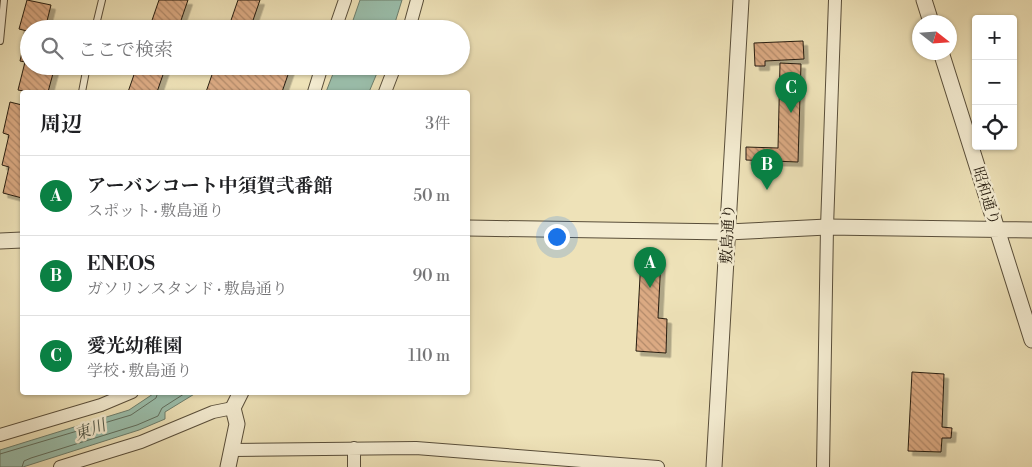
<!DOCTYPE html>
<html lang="ja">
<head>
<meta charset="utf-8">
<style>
  body { margin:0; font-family:"Libre Bodoni","Noto Serif JP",serif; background:#f6f6f6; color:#202124 }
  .controls { position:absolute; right:15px; top:15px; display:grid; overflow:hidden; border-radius:5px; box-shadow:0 1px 4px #0004 }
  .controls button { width:45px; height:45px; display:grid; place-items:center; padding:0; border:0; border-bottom:1px solid #e0e0e0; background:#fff; color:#202124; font:25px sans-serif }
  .compass { position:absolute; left:912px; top:15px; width:45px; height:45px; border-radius:50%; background:#fff; box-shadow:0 1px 4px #0004; rotate:107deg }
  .you { position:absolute; left:556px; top:236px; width:18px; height:18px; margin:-12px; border:4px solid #fff; border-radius:50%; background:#1a73e8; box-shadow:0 0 0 8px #1a73e833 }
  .badge { display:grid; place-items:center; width:32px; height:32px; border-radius:50%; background:#0b8043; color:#fff; font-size:16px; font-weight:700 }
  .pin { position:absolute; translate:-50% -41px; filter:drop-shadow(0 1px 2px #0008) }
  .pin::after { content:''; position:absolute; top:26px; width:18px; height:15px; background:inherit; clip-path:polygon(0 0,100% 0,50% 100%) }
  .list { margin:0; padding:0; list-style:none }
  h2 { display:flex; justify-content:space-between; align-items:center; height:65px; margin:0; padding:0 20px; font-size:21px }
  h2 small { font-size:16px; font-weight:400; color:#757577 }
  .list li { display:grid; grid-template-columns:32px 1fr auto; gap:15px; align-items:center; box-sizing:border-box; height:80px; padding:0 20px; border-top:1px solid #e0e0e0 }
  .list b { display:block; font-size:19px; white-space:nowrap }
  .list p { margin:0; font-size:16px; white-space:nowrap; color:#757577 }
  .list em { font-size:16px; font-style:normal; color:#757577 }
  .icon { flex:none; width:28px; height:28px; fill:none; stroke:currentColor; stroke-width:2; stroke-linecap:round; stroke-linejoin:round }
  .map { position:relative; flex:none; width:1032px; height:467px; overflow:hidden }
  .search { position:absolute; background:#fff; box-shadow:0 1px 4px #0004; left:20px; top:20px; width:450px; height:55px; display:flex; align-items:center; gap:12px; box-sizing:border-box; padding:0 18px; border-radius:28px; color:#757577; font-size:19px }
  .panel { position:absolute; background:#fff; box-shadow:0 1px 4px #0004; left:20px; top:90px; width:450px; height:305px; border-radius:5px }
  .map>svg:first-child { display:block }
  .water { fill:#9abeab; stroke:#6c7e6d }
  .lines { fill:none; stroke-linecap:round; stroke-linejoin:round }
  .shore { stroke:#606e5e; stroke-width:1 }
  .building { fill:url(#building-back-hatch); stroke:#271d10; filter:url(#shadow) }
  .service-casing { stroke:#594e3a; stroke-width:8 }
  .minor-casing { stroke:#594e3a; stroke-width:14 }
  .tertiary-casing { stroke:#594e3a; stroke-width:17 }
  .service { stroke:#f4ecd1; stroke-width:6 }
  .minor { stroke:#f4ecd1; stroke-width:12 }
  .tertiary { stroke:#f4ecd1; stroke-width:15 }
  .labels { text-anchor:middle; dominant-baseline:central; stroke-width:5; stroke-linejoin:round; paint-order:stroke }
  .street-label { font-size:15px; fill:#271d10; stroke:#f4ecd1 }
  .water-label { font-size:16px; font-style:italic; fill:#4f5546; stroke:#f4ecd1 }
</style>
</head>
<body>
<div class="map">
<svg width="1032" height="467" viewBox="0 0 1032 467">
  <defs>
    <pattern id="building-back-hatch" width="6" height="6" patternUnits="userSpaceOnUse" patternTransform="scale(1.25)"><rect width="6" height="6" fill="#dbaa83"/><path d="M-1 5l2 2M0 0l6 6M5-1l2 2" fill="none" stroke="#b28a6a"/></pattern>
    <filter id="shadow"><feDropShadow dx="4.5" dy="4.5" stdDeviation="0" flood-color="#0004"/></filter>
  </defs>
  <rect width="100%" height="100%" fill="#eee2b8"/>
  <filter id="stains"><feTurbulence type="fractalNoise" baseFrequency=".004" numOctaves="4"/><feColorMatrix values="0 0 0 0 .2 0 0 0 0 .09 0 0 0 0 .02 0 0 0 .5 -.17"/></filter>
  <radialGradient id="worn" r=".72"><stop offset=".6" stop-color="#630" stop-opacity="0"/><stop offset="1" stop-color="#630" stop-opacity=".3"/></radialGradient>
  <path class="water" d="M360,0h42l-9,29h-43z
    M336,66h44l-11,26h-43z
    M156,392l40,1 -31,19v7l-26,11 -116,37h-23v-17l129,-40z"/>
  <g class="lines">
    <path class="shore" d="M0,454l131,-39 25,-17 2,-6
      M22,467l2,-6 7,-3 106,-33 21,-9 4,-8 25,-16"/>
  </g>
  <path class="building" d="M27,0l24,5 -6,24h-16v37h26l-7,26h-18l-12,-2 7,-28 -5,-1 7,-30 -8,-2z
    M159,0h29l-10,29h-29z
    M238,0h22l-10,29h-22z
    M803,41l1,18 -39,2v5h-10l-1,-23z
    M780,63l21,1 -3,98 -52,-2v-13l32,1z
    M137,66h29l-9,26h-29z
    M215,66h76l-9,26h-76z
    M10,102l12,3v93l-19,-5 6,-26 -7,-2 7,-30 -6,-2z
    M641,258l20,1 -3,59 9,1 -1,34 -30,-2z
    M912,372l32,2 -2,53 10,1 -1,10h-9l-1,14 -33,-1z"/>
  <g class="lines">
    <defs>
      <path id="service" d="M95,29l7,-29
        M0,41l4,-41
        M82,92l5,-26"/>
      <path id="minor" d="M335,29l10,-29
        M409,29l8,-29
        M314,92l8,-26
        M385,92l10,-26
        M0,435l101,-30 31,-13
        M354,448v19
        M232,450l184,-2 242,19
        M60,467l81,-25 72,-30 20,-4
        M823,467l4,-240 8,-227"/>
      <path id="tertiary" d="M924,0l7,22
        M941,52l91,288
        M468,228l260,4 99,-5 205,3
        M0,241l22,-1
        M228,467l9,-43 -4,-16 8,-16
        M714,467l27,-467"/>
    </defs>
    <use href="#service" class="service-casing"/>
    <use href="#minor" class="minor-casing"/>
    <use href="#tertiary" class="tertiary-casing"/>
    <use href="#service" class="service"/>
    <use href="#minor" class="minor"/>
    <use href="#tertiary" class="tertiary"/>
  </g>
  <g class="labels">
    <g class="street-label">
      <text transform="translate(986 196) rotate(73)">昭和通り</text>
      <text transform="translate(728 234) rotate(-87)">敷島通り</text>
    </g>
    <g class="water-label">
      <text transform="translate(90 430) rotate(-20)">東川</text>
    </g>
  </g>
  <rect width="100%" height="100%" filter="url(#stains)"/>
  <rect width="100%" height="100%" fill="url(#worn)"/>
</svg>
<div class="controls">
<button>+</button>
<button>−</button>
<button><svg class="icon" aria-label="locate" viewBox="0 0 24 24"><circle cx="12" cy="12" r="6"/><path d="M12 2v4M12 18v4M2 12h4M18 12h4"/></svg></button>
</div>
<svg class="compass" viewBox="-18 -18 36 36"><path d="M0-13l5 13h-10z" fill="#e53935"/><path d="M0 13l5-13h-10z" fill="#757577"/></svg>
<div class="you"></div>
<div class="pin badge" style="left:650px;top:288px">A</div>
<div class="pin badge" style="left:767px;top:190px">B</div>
<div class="pin badge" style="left:791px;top:113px">C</div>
<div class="search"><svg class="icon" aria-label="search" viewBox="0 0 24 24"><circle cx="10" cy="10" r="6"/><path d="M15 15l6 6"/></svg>ここで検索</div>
<section class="panel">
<h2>周辺<small>3件</small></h2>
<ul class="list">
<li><span class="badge">A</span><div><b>アーバンコート中須賀弐番館</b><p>スポット · 敷島通り</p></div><em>50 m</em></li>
<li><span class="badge">B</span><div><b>ENEOS</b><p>ガソリンスタンド · 敷島通り</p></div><em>90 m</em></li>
<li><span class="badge">C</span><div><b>愛光幼稚園</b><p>学校 · 敷島通り</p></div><em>110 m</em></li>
</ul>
</section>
</div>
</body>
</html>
